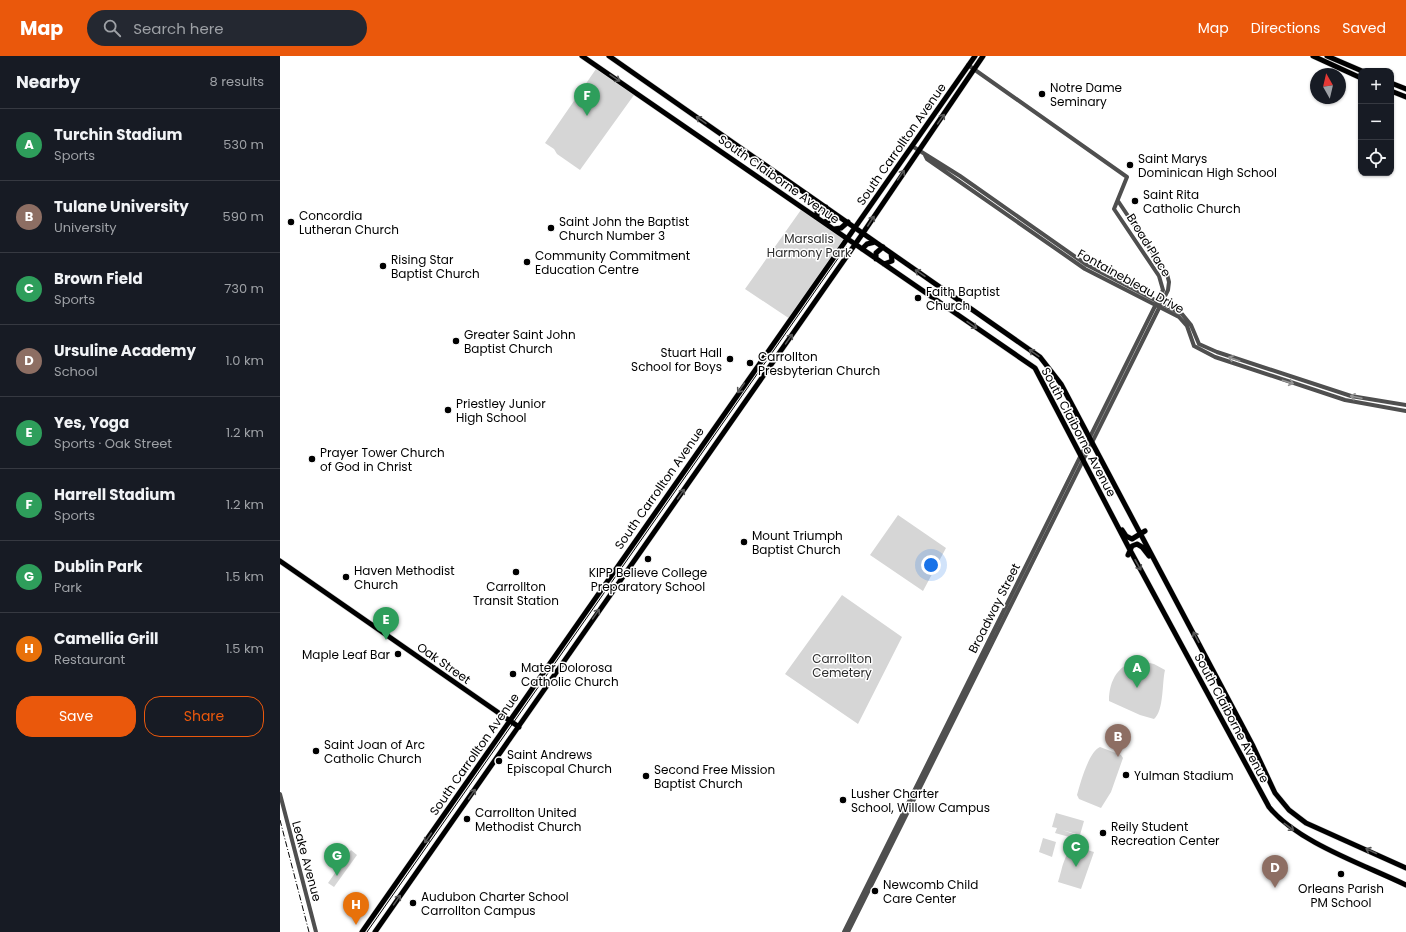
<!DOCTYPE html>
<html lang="en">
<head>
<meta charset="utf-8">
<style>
  body { margin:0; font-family:Poppins,sans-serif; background:#242831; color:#f1f3f6 }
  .controls { position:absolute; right:12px; top:12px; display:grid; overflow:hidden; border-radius:8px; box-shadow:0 1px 3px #0004 }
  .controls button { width:36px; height:36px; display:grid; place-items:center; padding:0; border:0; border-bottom:1px solid #363941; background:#171b24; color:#f1f3f6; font:20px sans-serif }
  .compass { position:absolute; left:1030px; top:12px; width:36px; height:36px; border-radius:50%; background:#171b24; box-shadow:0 1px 3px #0004; rotate:352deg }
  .you { position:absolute; left:651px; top:509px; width:14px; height:14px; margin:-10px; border:3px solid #fff; border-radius:50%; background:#1a73e8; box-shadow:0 0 0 6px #1a73e833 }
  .badge { display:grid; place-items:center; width:26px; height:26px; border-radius:50%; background:#ea580c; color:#fff; font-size:13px; font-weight:700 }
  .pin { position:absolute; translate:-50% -33px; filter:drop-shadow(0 1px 2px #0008) }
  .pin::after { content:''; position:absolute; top:21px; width:14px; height:12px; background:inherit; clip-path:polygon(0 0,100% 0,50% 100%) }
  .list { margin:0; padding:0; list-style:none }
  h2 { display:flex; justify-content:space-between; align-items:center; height:52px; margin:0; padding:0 16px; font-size:17px }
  h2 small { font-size:13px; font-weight:400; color:#9ea1a6 }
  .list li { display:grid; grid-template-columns:26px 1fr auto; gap:12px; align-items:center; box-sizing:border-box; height:72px; padding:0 16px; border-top:1px solid #363941 }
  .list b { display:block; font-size:15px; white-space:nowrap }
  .list p { margin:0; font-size:13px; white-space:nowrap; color:#9ea1a6 }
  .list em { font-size:13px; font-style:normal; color:#9ea1a6 }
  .actions { display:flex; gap:8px; padding:12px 16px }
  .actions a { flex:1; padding:9px 0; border:1px solid #ea580c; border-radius:16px; text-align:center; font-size:14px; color:#ea580c }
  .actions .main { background:#ea580c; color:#fff }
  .icon { flex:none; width:22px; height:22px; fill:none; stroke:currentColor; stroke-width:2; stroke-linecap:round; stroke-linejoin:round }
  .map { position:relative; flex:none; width:1126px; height:876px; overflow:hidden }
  header { display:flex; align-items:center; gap:24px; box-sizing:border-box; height:56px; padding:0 20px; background:#ea580c; color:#fff }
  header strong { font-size:19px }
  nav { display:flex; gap:22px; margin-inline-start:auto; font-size:14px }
  .search { width:280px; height:36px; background:#242831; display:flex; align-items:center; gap:10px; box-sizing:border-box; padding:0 14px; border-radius:22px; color:#9ea1a6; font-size:15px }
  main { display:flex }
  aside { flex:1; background:#171b24 }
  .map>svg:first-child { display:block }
  .green { fill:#d6d6d6 }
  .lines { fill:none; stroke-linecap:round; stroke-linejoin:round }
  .major-casing { stroke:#dbdbdb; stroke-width:6 }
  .minor { stroke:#4f4f4f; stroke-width:4 }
  .major { stroke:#000; stroke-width:5 }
  .tram { stroke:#000; stroke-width:1 }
  .rail { stroke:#000; stroke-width:1; stroke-dasharray:6 2 1 2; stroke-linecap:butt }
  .oneway { stroke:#595959 }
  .oneway2 { stroke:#959595 }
  .poi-dot { fill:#000; stroke:#fff; stroke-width:1.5 }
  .labels { text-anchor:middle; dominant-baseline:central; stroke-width:3; stroke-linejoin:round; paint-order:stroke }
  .poi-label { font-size:12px; fill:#000; stroke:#fff; text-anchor:start }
  .street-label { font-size:12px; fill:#000; stroke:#fff }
  .park-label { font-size:12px; fill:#2d2d2d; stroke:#fff }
</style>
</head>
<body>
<header>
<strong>Map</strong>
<div class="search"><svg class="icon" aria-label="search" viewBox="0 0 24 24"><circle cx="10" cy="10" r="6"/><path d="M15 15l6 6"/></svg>Search here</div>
<nav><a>Map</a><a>Directions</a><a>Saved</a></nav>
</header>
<main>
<aside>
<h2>Nearby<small>8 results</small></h2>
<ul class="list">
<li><span class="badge" style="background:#2e9e5b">A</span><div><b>Turchin Stadium</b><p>Sports</p></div><em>530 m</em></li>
<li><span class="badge" style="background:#8d6e63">B</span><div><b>Tulane University</b><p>University</p></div><em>590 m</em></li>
<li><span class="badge" style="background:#2e9e5b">C</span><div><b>Brown Field</b><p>Sports</p></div><em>730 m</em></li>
<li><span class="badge" style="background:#8d6e63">D</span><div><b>Ursuline Academy</b><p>School</p></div><em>1.0 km</em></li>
<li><span class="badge" style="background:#2e9e5b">E</span><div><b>Yes, Yoga</b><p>Sports · Oak Street</p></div><em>1.2 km</em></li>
<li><span class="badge" style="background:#2e9e5b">F</span><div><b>Harrell Stadium</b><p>Sports</p></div><em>1.2 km</em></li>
<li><span class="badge" style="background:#2e9e5b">G</span><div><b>Dublin Park</b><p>Park</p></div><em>1.5 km</em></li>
<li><span class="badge" style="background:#e8710a">H</span><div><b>Camellia Grill</b><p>Restaurant</p></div><em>1.5 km</em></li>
</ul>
<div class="actions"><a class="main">Save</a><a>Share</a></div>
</aside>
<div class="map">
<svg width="1126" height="876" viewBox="0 0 1126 876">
  <rect width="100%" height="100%" fill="#fff"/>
  <path class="green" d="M316,13l38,26 -54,75 -23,-16 -3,-5 -9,-6z
    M523,151l44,31 -57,81 -45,-30z
    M618,459l48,33 -23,43 -53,-36z
    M562,539l60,42 -44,87 -73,-50z
    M861,605l13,3 11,6c-3,12 -1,41 -11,49l-14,-4 -31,-14c0,-21 10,-39 32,-40z
    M820,691l21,8 2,3 -12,34 -10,16 -22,-9 -2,-4c3,-11 12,-44 23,-48z
    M776,757l28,8 -4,14 -18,-5 12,4 -1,4 -18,-5 2,-5 -5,-1z
    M763,782l13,4 -4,15 -13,-5z
    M797,791l17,5 -13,37 -23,-7c4,-11 6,-33 19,-35z
    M71,794l6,5 -23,32 -6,-4z"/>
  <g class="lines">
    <defs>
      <path id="major" d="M302,0l453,312 95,182 139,257c28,35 96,58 137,78
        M329,0l431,301 21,27 192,362 22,47 14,17 17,13 100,45
        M1033,0l48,22
        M1047,0l35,15
        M1111,27l15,6
        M1111,35l15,6
        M537,161v-7l9,-3
        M544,166l7,-2v-9
        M554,173l7,-1 7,-6
        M582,193l5,-5 8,-2
        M596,203v-6l7,-6
        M604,208l8,-3 -1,-8
        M842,474l4,6 6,3 13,-8
        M848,499l4,-9 5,-2 5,3 7,9
        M0,505l239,166
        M82,876l613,-876
        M95,876l488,-699 120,-177"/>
    </defs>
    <use href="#major" class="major-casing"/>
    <path class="minor" d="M632,90l48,30 127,89 95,49 9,11 8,19 18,8 134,44 55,9
      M645,99l2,4 158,110 94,48 8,9 7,20 21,11 130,43 61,11
      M0,738l36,138
      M564,876l319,-642 -4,-14 -45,-67 13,-32 -159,-112
      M568,876l320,-642 1,-8 -2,-8 -49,-73"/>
    <use href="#major" class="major"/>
    <path class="tram" d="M87,876l479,-685"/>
    <path class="rail" d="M0,764l29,112"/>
  </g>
  <defs><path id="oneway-shaft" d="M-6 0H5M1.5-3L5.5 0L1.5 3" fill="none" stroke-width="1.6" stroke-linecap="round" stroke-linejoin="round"/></defs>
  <g class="oneway">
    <use href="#oneway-shaft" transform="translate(335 22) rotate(34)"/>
    <use href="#oneway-shaft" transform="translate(661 63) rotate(-55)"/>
    <use href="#oneway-shaft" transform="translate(421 64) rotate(-145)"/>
    <use href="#oneway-shaft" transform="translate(621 119) rotate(-55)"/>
    <use href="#oneway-shaft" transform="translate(591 165) rotate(-57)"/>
    <use href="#oneway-shaft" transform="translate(640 217) rotate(-146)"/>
    <use href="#oneway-shaft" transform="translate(692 269) rotate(35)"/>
    <use href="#oneway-shaft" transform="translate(509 283) rotate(-55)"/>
    <use href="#oneway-shaft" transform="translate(754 297) rotate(-145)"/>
    <use href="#oneway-shaft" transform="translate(461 332) rotate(125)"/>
    <use href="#oneway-shaft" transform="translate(401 438) rotate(-55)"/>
    <use href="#oneway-shaft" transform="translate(858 509) rotate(61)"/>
    <use href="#oneway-shaft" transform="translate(316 558) rotate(-55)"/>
    <use href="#oneway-shaft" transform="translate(916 581) rotate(-118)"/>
    <use href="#oneway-shaft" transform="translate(192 738) rotate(-55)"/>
    <use href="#oneway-shaft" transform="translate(1009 771) rotate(37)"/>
    <use href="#oneway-shaft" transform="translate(148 782) rotate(125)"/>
    <use href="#oneway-shaft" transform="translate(1091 795) rotate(-155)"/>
    <use href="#oneway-shaft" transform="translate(117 844) rotate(-55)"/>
  </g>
  <g class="oneway2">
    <use href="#oneway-shaft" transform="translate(954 303) rotate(-161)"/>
    <use href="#oneway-shaft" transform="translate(1008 326) rotate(17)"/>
    <use href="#oneway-shaft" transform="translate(1076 341) rotate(-168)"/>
  </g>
  <g class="poi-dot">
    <circle cx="762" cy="38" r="4"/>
    <circle cx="850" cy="109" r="4"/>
    <circle cx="855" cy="145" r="4"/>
    <circle cx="11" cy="166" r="4"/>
    <circle cx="271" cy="172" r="4"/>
    <circle cx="247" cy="206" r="4"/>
    <circle cx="103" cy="210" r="4"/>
    <circle cx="638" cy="242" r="4"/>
    <circle cx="176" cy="285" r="4"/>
    <circle cx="450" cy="303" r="4"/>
    <circle cx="470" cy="307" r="4"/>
    <circle cx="168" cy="354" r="4"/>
    <circle cx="32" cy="403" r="4"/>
    <circle cx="464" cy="486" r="4"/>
    <circle cx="368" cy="503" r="4"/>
    <circle cx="236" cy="516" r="4"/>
    <circle cx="66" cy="521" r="4"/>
    <circle cx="118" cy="598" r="4"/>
    <circle cx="233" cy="618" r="4"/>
    <circle cx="36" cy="695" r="4"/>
    <circle cx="219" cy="705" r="4"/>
    <circle cx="846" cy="719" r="4"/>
    <circle cx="366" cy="720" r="4"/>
    <circle cx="563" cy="744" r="4"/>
    <circle cx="187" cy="763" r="4"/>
    <circle cx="823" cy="777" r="4"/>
    <circle cx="1061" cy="818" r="4"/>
    <circle cx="595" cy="835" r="4"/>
    <circle cx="133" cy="847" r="4"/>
  </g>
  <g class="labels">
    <g class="poi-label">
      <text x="770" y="31">Notre Dame<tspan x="770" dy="14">Seminary</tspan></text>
      <text x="858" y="102">Saint Marys<tspan x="858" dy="14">Dominican High School</tspan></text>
      <text x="863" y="138">Saint Rita<tspan x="863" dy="14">Catholic Church</tspan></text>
      <text x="19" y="159">Concordia<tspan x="19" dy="14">Lutheran Church</tspan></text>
      <text x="279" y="165">Saint John the Baptist<tspan x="279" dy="14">Church Number 3</tspan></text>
      <text x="255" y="199">Community Commitment<tspan x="255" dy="14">Education Centre</tspan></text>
      <text x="111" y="203">Rising Star<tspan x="111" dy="14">Baptist Church</tspan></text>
      <text x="646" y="235">Faith Baptist<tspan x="646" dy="14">Church</tspan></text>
      <text x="184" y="278">Greater Saint John<tspan x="184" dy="14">Baptist Church</tspan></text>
      <text x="442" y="296" text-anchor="end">Stuart Hall<tspan x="442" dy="14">School for Boys</tspan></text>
      <text x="478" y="300">Carrollton<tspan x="478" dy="14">Presbyterian Church</tspan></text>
      <text x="176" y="347">Priestley Junior<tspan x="176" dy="14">High School</tspan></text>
      <text x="40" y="396">Prayer Tower Church<tspan x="40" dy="14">of God in Christ</tspan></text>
      <text x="472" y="479">Mount Triumph<tspan x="472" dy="14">Baptist Church</tspan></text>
      <text x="74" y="514">Haven Methodist<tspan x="74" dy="14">Church</tspan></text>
      <text x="368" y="516" text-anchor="middle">KIPP Believe College<tspan x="368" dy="14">Preparatory School</tspan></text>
      <text x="236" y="530" text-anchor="middle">Carrollton<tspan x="236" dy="14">Transit Station</tspan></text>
      <text x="110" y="598" text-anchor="end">Maple Leaf Bar</text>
      <text x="241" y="611">Mater Dolorosa<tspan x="241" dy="14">Catholic Church</tspan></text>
      <text x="44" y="688">Saint Joan of Arc<tspan x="44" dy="14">Catholic Church</tspan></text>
      <text x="227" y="698">Saint Andrews<tspan x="227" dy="14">Episcopal Church</tspan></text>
      <text x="374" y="713">Second Free Mission<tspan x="374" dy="14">Baptist Church</tspan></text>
      <text x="854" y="719">Yulman Stadium</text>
      <text x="571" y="737">Lusher Charter<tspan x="571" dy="14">School, Willow Campus</tspan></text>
      <text x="195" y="756">Carrollton United<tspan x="195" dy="14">Methodist Church</tspan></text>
      <text x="831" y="770">Reily Student<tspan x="831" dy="14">Recreation Center</tspan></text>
      <text x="603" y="828">Newcomb Child<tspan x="603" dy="14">Care Center</tspan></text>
      <text x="1061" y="832" text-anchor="middle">Orleans Parish<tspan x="1061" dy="14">PM School</tspan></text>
      <text x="141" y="840">Audubon Charter School<tspan x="141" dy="14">Carrollton Campus</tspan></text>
    </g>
    <g class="street-label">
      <text transform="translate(621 88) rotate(-55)">South Carrollton Avenue</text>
      <text transform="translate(499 123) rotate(35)">South Claiborne Avenue</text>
      <text transform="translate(869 189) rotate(58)">Broad Place</text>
      <text transform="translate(851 225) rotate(29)">Fontainebleau Drive</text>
      <text transform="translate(799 376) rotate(62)">South Claiborne Avenue</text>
      <text transform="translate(379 432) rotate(-55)">South Carrollton Avenue</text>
      <text transform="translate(714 552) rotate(-63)">Broadway Street</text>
      <text transform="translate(164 607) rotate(35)">Oak Street</text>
      <text transform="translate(952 662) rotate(62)">South Claiborne Avenue</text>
      <text transform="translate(194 698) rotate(-55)">South Carrollton Avenue</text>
      <text transform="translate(27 805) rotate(75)">Leake Avenue</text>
    </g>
    <g class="park-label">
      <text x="529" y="182">Marsalis<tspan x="529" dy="14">Harmony Park</tspan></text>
      <text x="562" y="602">Carrollton<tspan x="562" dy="14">Cemetery</tspan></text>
    </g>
  </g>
</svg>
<div class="controls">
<button>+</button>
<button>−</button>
<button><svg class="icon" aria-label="locate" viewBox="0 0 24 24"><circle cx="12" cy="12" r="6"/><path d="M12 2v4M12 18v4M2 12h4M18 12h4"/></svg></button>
</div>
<svg class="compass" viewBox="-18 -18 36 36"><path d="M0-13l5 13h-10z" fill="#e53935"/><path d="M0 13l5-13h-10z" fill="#9ea1a6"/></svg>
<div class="you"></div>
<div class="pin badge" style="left:857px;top:632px;background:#2e9e5b">A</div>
<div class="pin badge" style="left:838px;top:701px;background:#8d6e63">B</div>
<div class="pin badge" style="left:796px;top:811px;background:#2e9e5b">C</div>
<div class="pin badge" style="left:995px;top:832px;background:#8d6e63">D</div>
<div class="pin badge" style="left:106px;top:584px;background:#2e9e5b">E</div>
<div class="pin badge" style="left:307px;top:60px;background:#2e9e5b">F</div>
<div class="pin badge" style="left:57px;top:820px;background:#2e9e5b">G</div>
<div class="pin badge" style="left:76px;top:869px;background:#e8710a">H</div>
</div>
</main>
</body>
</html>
